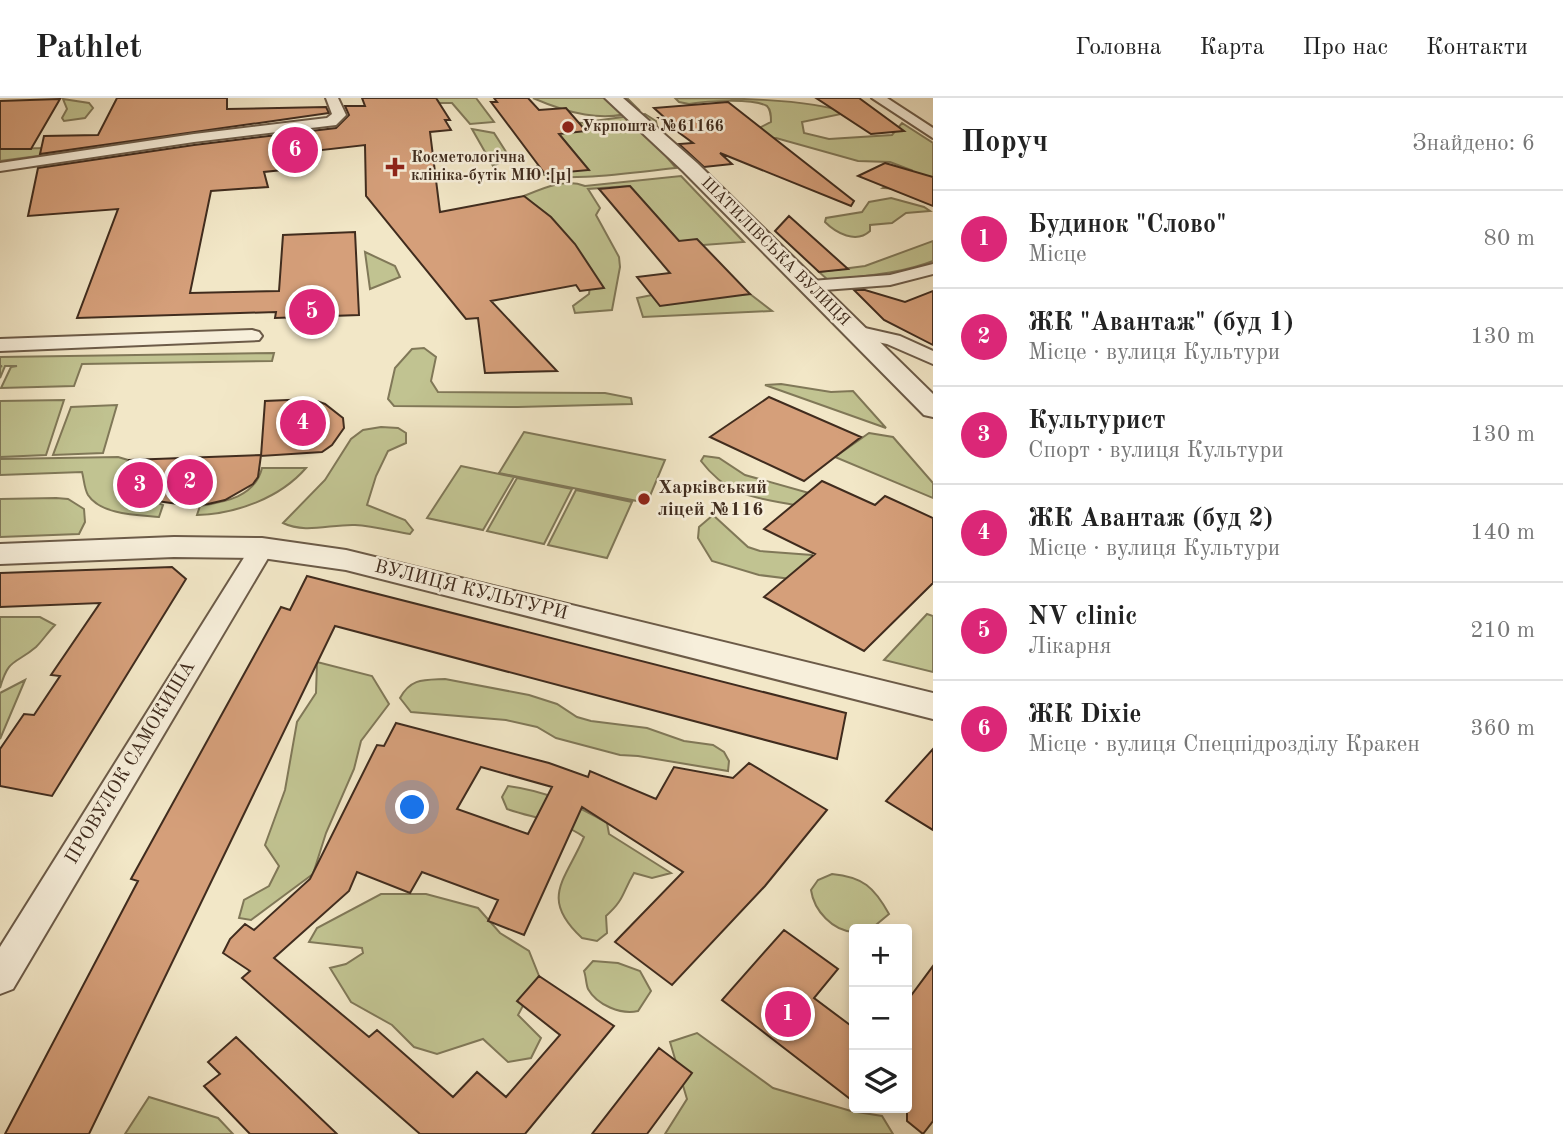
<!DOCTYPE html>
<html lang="uk">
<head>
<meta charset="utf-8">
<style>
  body { margin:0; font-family:"Old Standard TT",serif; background:#f2f2f2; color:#222 }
  .controls { position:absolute; right:21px; bottom:21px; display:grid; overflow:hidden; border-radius:7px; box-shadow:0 4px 10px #0003 }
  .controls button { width:63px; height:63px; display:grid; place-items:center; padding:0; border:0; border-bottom:2px solid #e0e0e0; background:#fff; color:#222; font:35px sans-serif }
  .you { position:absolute; left:413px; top:710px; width:24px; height:24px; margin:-18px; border:5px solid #fff; border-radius:50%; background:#1a73e8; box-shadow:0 0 0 10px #1a73e833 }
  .badge { display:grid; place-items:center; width:46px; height:46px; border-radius:50%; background:#db2777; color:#fff; font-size:23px; font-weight:700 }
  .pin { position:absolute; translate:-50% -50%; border:4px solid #fff; box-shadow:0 2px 7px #0006 }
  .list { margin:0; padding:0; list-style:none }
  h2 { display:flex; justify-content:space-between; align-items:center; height:91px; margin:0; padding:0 28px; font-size:30px }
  h2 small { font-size:23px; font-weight:400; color:#767676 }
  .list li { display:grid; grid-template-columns:46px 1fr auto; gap:21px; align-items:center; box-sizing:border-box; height:98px; padding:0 28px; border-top:2px solid #e0e0e0 }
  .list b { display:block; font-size:26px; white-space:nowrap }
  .list p { margin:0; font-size:23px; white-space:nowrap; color:#767676 }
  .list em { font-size:23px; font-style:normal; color:#767676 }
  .icon { flex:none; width:38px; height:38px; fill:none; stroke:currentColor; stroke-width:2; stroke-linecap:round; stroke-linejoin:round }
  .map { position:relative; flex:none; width:933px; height:1036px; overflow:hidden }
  header { display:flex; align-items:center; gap:42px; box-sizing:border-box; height:98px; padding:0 35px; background:#fff; border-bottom:2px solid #e0e0e0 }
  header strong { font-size:33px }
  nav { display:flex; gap:38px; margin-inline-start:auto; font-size:24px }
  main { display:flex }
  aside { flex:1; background:#fff }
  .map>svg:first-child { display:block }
  .green { fill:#c1c391; stroke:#807858; stroke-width:2 }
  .building { fill:#d59f7a; stroke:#402c1e; stroke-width:2; fill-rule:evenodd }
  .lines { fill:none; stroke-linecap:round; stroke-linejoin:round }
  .minor-casing { stroke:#6c5b48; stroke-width:4 }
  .tertiary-casing { stroke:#6c5b48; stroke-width:4 }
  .minor { fill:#f7efdb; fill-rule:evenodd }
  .tertiary { fill:#f7efdb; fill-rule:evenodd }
  .poi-dot { fill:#8f2418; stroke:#f7efdb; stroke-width:2.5 }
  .labels { text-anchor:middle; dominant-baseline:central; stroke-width:5; stroke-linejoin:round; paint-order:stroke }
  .far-poi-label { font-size:16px; font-weight:bold; fill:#402c1e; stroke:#f7efdb; text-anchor:start }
  .far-street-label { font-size:16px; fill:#402c1e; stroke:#f7efdb }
  .poi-label { font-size:19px; font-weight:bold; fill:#402c1e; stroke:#f7efdb; text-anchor:start }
  .street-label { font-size:19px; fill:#402c1e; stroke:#f7efdb }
</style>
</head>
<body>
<header>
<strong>Pathlet</strong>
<nav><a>Головна</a><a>Карта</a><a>Про нас</a><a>Контакти</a></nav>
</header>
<main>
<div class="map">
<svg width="933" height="1036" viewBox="0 0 933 1036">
  <rect width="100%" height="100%" fill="#f2e7c7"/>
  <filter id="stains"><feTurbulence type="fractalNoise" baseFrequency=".00286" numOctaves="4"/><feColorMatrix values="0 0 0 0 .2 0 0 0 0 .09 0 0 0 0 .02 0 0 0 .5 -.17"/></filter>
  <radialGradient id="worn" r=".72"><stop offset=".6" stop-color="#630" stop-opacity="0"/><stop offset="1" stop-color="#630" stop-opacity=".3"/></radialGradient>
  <path class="green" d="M436,0h40l18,24 -24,2 -18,-21h-13z
    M533,0h94l12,12c-35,14 -74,2 -106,-12z
    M675,0c43,0 136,0 171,15l-44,9 2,11 25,6 63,-4 10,-12 31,20v36l-22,11 -28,-2 28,-18 -21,-8 -32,-1 -82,-23 -29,3 6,-10 18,-9c0,-6 0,-12 -4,-16 -15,-8 -60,-5 -78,-2l-10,-2z
    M63,1l26,4 4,5 -8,10 -21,3 -2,-3 5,-9z
    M645,16l11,7 1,5 -12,5 31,37c-25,2 -123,17 -138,4l-1,-6 51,4 -29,-36 20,-11z
    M472,31l22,4 16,25 -17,8z
    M93,49l-3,2 -90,12v-12z
    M681,78l63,66 -41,3 -24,-4 -50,-55 -41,3 12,19 -4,7 23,42 1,10 -8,43 -37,3 -2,-7 16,-12 3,-24 -68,-74c19,-8 41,-18 61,-10z
    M891,100l33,9 6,4 -24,2 -14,10 -22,2v6c-14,13 -34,2 -45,-9l1,-4 36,-6 7,-10z
    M933,143v20c-33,13 -70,15 -105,19l-9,-8 46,-6z
    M365,154l30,14 5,11 -30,12z
    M750,196l22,17 -129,6 -6,-19 15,-3z
    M424,250l12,9 -5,24 7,11 167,1 26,5 1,6 -114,3 -124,-1 -6,-7 7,-31 17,-19z
    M274,255l-2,8 -190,3 -8,22 -73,2 10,-21 6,-1h-12l-5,12v-11l2,-1h-2v-9z
    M781,286l50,8 22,-1 33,37 -121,-43z
    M64,302l-18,55 -46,2v-56z
    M117,307l-14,48 -50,2 18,-48z
    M381,329l17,1 8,5v10l-18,8 -12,25 -9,29 38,15 8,10 -3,4c-18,-3 -37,-8 -55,-9 -24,-1 -50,9 -72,-2l42,-43 26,-41 12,-9z
    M524,334l141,28 -18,43 -148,-30z
    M869,335l24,4 40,46v15l-98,-41z
    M704,358l15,2 26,17 64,18 -1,15c-44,-11 -76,-6 -107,-47z
    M118,359l10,3 -6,19 12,14 29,12 -4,12c-21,-2 -58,-2 -71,-22 -4,-7 -4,-16 -6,-23l-82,3v-16z
    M461,368l53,11 -31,53 -56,-12z
    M262,370h44c-26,30 -70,46 -109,47l3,-9c25,-4 55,-9 62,-38z
    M517,380l55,11 -28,55 -57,-13z
    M576,392l56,12 -25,56 -59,-13z
    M56,400l12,1 16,10 1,13 -6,12 -79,3v-38z
    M713,417l35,32 12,4 52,4 20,16 -25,10 -48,-6 -47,-14 -14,-23 1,-11z
    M927,516l6,2v56l-49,-12z
    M0,519h40l15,8c-7,7 -12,15 -19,22 -21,18 -27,10 -36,41z
    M317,564l55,14 17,28 -28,37 -7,28 -28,64 -13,41 -62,46 -12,-2 5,-18 25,-14 10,-20 -14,-21 20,-55 12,-68 19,-29z
    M445,581l84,16 28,9 20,13 14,4 56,7 37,13 29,4 11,7 5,9 -1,10 -90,-15 -18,-1 -64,-17 -19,-11 -31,-7 -95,-8 -11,-14c11,-20 24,-18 45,-19z
    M25,582l-25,59v-46z
    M508,688c37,5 67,18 99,37l2,11 62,39 -19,5 -18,-5c-12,20 -9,26 -28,43l1,17 -10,8 -15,-3c-43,-40 -17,-57 2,-101 -22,-16 -51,-19 -77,-28l-5,-12z
    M832,776c31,3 42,13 57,40l-18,15h-17v3c-21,-1 -40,-21 -43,-42l7,-10z
    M381,796h45l52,14 22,25 29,18 10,25 -21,39 23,23 -10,20 -23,4 -25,-23 -46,15 -23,-7 -22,-22 -41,-23 -21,-34 16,-4 17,-11 -1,-5 -53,-6 8,-14z
    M593,863l25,2 22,8 11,20 -13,20c-17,4 -41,-6 -50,-22 -2,-5 -2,-13 -4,-18z
    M697,935l76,55 78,23 31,5 11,18h-228l22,-35 -17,-57z
    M149,999l69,21 15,16h-108z"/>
  <path class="building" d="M117,0h110v11l99,-2 3,6 -289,41 4,-18 54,-1z
    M362,0h74l14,22h-5l6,10 -21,2 10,80 84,-16 27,21 24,27 29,44 -24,3 -4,-6 -85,16 66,70 -72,2 -7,-55 -12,1 -100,-123 -1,-51 -61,7 3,11h-6l2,5 -39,4 4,15 -57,4 -21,102 89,-2 4,-56 72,-3 4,83 -84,3 1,-6 -199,6 41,-109 -90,7 10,-48 156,-23 142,-17 13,-13 -4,-9h20z
    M494,0h34l11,12 27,-2 20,23 -27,3 30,36 -44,4 -54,-72h6z
    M816,0h43l45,33 -33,3z
    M60,1l-29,50h-31v-48z
    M728,4l126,99 -3,5 -131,-53 12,11 -28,3 -25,-23 14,-1 -34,-25h6l-11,-10z
    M885,65l48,14v29l-75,-30z
    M630,88l49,55 18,-2 53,55 -90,12 -23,-29 33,-4 -71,-84z
    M789,118l59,53 -29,3 -44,-41z
    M854,192h11l40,12 28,-11v54l-49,-25z
    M769,299l92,40 -57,44 -94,-44z
    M311,301l14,5 18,14 1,10 -12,17 -10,7 -61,4 4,-55z
    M261,357l-3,22 -5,7 -28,16 -17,4 -23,1 -35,-5 -14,-7 -12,-14 5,-19z
    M822,383l53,24 10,-9 48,22v65l-69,68 -100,-54 51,-43 -51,-25z
    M172,469l14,12 -134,217 -52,-10v-37l24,-35 10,1 26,-39 -9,-1 49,-72 -100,4v-34z
    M307,478l539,137 -9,46 -502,-133 -246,508h-84l133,-253 -7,-2 150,-272 9,3z
    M396,625l153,40 39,14 2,-6 66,28 18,-32 59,11 16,-15 78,47 -62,76 -93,99 -57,-43 68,-70 -101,-65 -58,128 -36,-14 10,-21 -76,-28 -12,21 -53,-21 -8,19 -75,67 95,79 8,-7 76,67 24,-25 29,25 54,-62 -43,-34 22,-25 75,50 -89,108h-105l-178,-156 8,-7 -27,-18 7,-14 15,-15 9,6 56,-51 67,-134 7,1zM481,669l71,20 -24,47 -71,-25z
    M933,651v81l-47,-29z
    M784,832l54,39 -24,29 40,30v74l-132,-102z
    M933,868v155l-10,13 -16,-13v-120z
    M236,939l101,97h-87l-46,-48 16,-12 -12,-12z
    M659,950l33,25 -45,61h-55z"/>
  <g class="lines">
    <defs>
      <path id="minor" d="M326,0h12l8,17 -10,10 -142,17 -194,29v-8l194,-29 133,-16 5,-4z
        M872,0h15l46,30v10z
        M933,166v10l-43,11 -79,6 -9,-5 9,-5 79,-6z
        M856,228l44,10 33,15v13l-46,-20 -38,-8 -2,-4z
        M252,232l7,2 3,4 -3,4 -259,11v-12z
        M262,442l9,3 3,5 -261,441 -13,5v-47l250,-399 3,-5z"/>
      <path id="tertiary" d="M605,0h18l74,65 236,231v23l-9,-2 -241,-244z
        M174,439l88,1 84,12 587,143v26l-587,-149 -84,-12 -88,-1 -174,7v-20z"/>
    </defs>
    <use href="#minor" class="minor-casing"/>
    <use href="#tertiary" class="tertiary-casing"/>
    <use href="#minor" class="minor"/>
    <use href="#tertiary" class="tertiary"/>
  </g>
  <g class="poi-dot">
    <circle cx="568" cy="29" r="7"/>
    <path d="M391.5 58.5h7v7h7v7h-7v7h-7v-7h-7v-7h7z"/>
    <circle cx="644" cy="401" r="7"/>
  </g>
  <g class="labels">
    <g class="far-poi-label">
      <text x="582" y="29">Укрпошта №61166</text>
      <text x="411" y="60">Косметологічна<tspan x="411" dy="18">клініка-бутік МЮ :[μ]</tspan></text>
    </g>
    <g class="far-street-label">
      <text transform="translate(775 154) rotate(45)">ШАТИЛІВСЬКА ВУЛИЦЯ</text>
    </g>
    <g class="poi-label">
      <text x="658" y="390">Харківський<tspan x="658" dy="22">ліцей №116</tspan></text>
    </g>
    <g class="street-label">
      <text transform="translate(471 493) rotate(14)">ВУЛИЦЯ КУЛЬТУРИ</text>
      <text transform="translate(131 665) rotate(-59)">ПРОВУЛОК САМОКИША</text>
    </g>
  </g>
  <rect width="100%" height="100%" filter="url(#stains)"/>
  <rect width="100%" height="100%" fill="url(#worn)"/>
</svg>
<div class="controls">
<button>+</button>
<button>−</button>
<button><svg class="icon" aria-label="layers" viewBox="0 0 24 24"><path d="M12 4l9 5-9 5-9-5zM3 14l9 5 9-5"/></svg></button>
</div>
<div class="you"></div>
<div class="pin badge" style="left:788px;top:916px">1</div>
<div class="pin badge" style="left:190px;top:384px">2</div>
<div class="pin badge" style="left:140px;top:387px">3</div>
<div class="pin badge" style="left:303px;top:325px">4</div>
<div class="pin badge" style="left:312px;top:214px">5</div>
<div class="pin badge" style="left:295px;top:52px">6</div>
</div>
<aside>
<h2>Поруч<small>Знайдено: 6</small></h2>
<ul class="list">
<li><span class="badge">1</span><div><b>Будинок &quot;Слово&quot;</b><p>Місце</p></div><em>80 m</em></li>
<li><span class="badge">2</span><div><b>ЖК &quot;Авантаж&quot; (буд 1)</b><p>Місце · вулиця Культури</p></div><em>130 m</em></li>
<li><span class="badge">3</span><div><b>Культурист</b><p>Спорт · вулиця Культури</p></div><em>130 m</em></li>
<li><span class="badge">4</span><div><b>ЖК Авантаж (буд 2)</b><p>Місце · вулиця Культури</p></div><em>140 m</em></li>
<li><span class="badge">5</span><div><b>NV clinic</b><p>Лікарня</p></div><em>210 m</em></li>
<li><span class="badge">6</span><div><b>ЖК Dixie</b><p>Місце · вулиця Спецпідрозділу Кракен</p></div><em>360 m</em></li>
</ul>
</aside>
</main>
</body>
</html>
